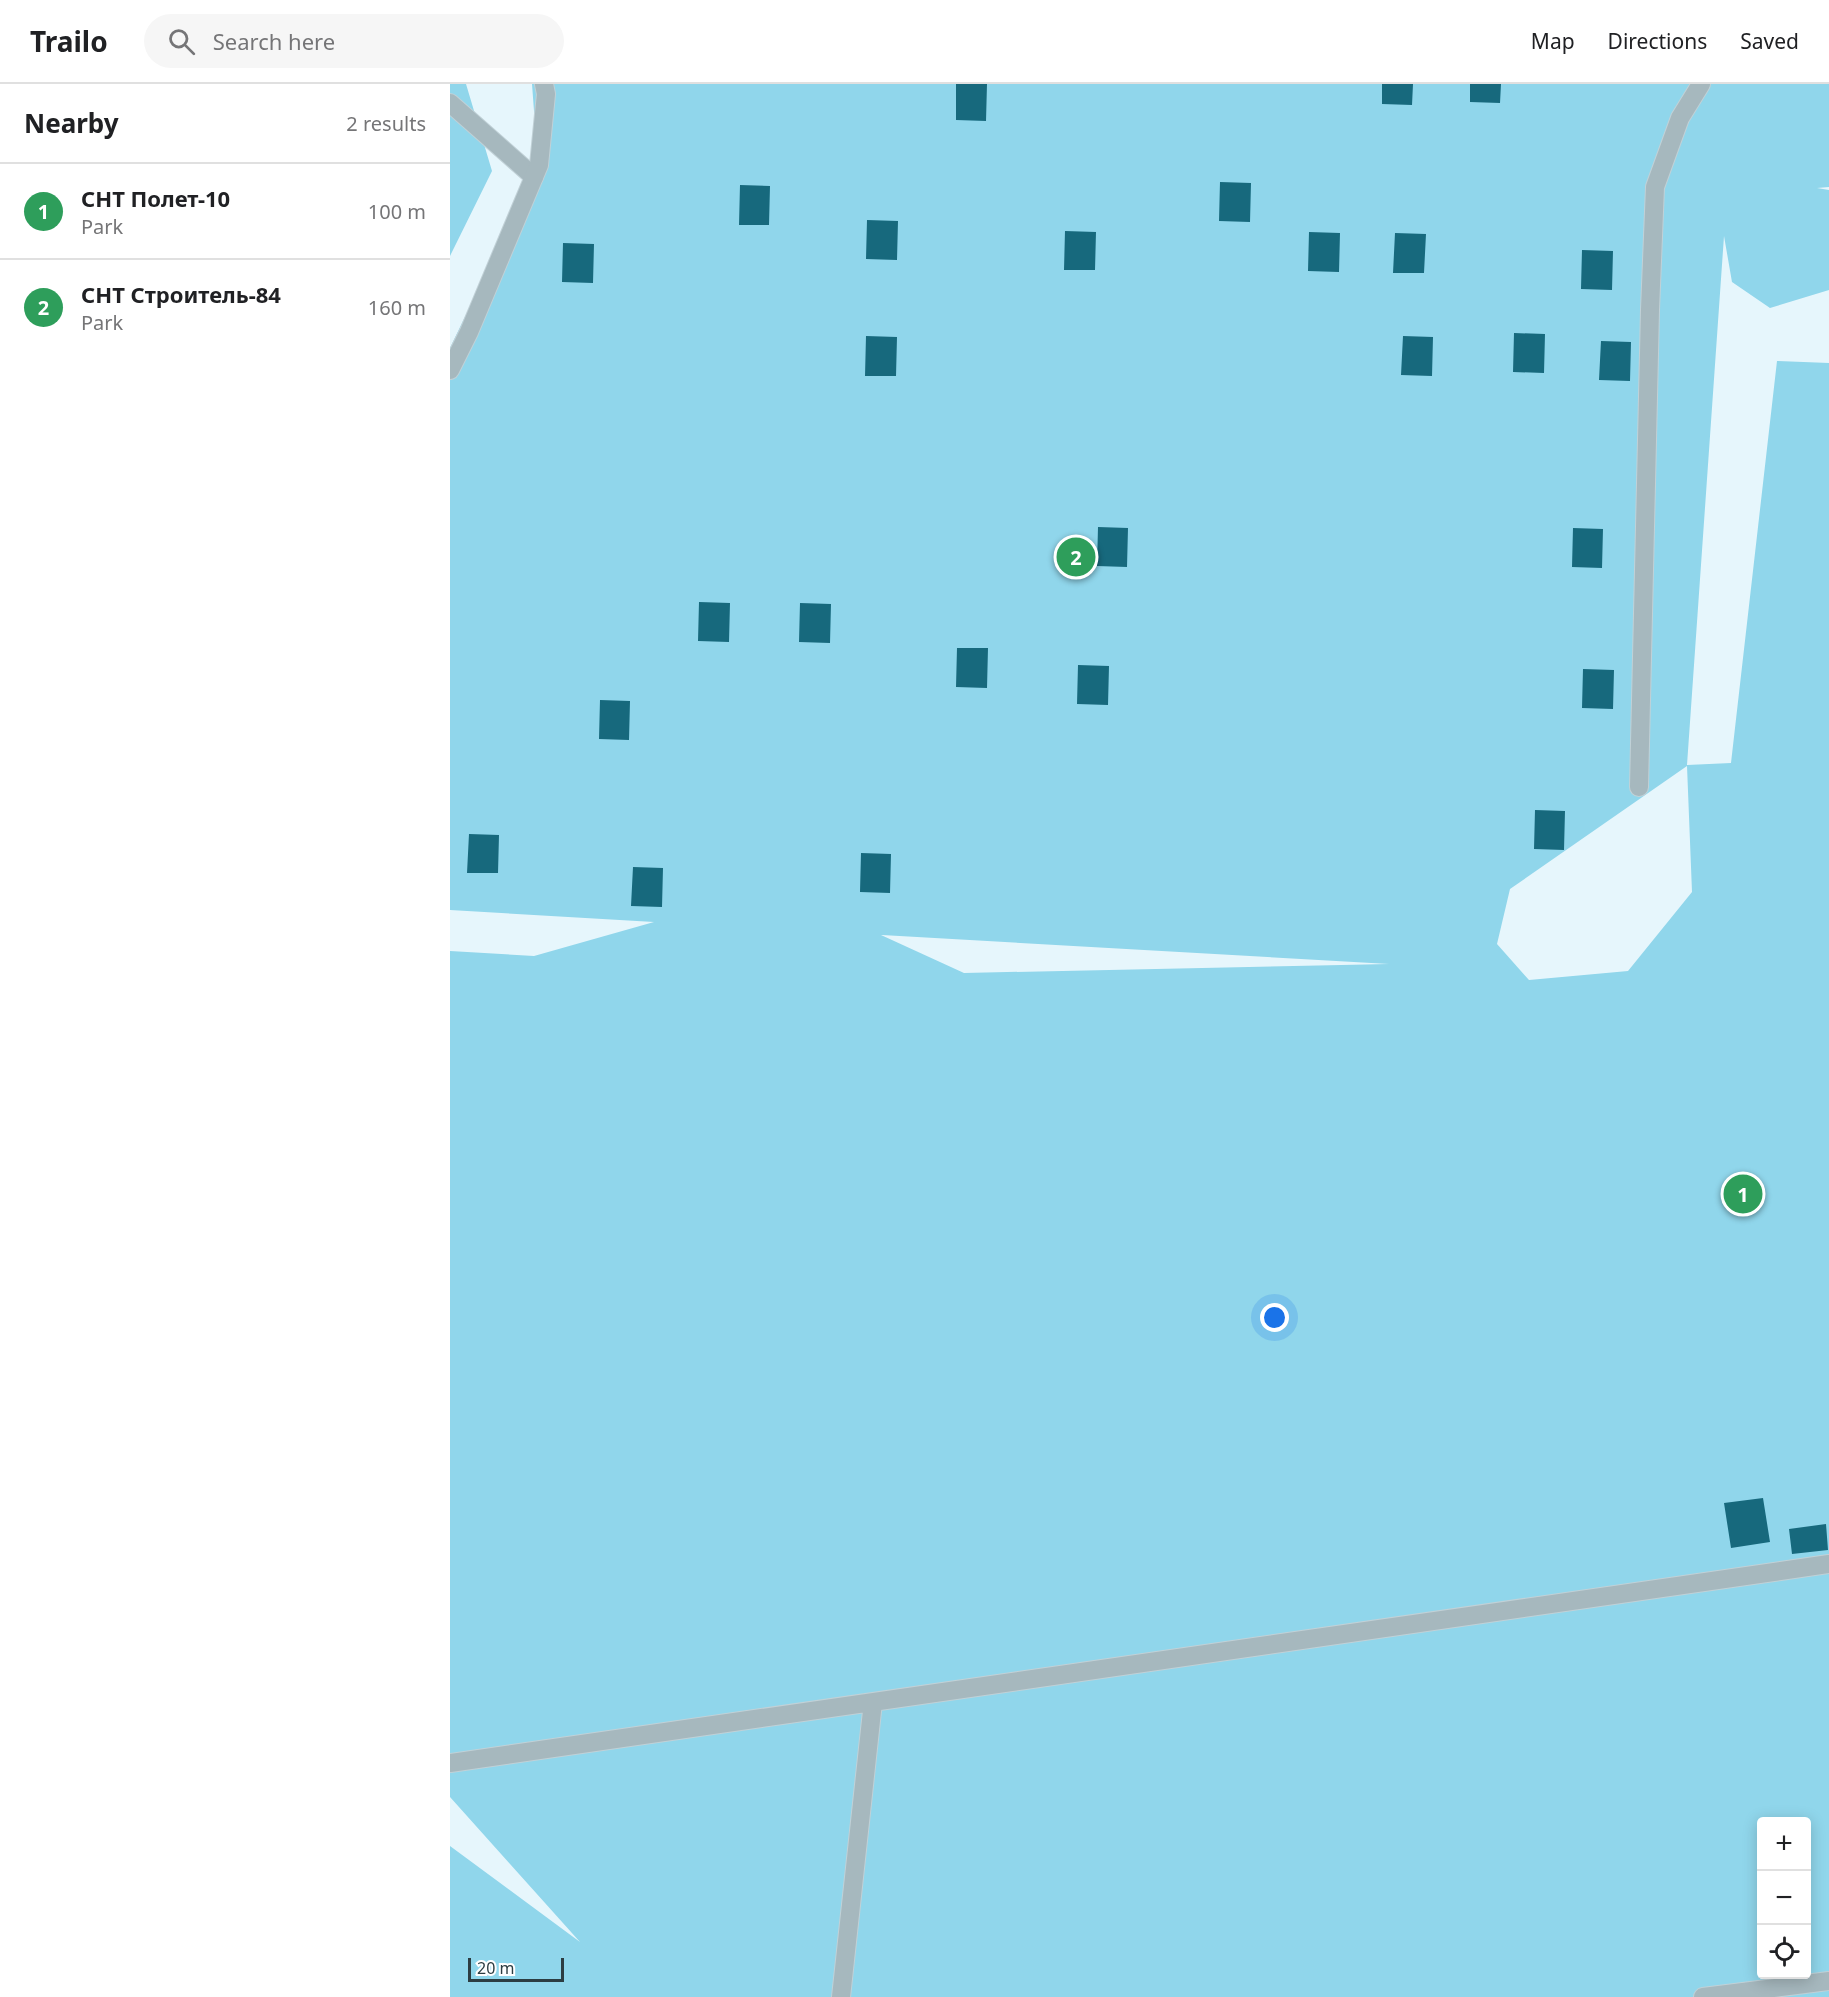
<!DOCTYPE html>
<html lang="en">
<head>
<meta charset="utf-8">
<style>
  body { margin:0; font-family:"Noto Sans",sans-serif; background:#f6f6f6; color:#202124 }
  .controls { position:absolute; right:18px; bottom:18px; display:grid; overflow:hidden; border-radius:6px; box-shadow:0 3px 15px #0003 }
  .controls button { width:54px; height:54px; display:grid; place-items:center; padding:0; border:0; border-bottom:2px solid #e0e0e0; background:#fff; color:#202124; font:30px sans-serif }
  .scale { position:absolute; left:18px; bottom:15px; width:96px; box-sizing:border-box; padding-left:6px; border:3px solid #2c3d42; border-top:0; font-size:16px; line-height:21px; white-space:nowrap; color:#2c3d42; -webkit-text-stroke:4px #fff; paint-order:stroke }
  .you { position:absolute; left:825px; top:1234px; width:21px; height:21px; margin:-15px; border:4px solid #fff; border-radius:50%; background:#1a73e8; box-shadow:0 0 0 9px #1a73e833 }
  .badge { display:grid; place-items:center; width:39px; height:39px; border-radius:50%; background:#468799; color:#fff; font-size:20px; font-weight:700 }
  .pin { position:absolute; translate:-50% -50%; border:3px solid #fff; box-shadow:0 2px 6px #0006 }
  .list { margin:0; padding:0; list-style:none }
  h2 { display:flex; justify-content:space-between; align-items:center; height:78px; margin:0; padding:0 24px; font-size:26px }
  h2 small { font-size:20px; font-weight:400; color:#757577 }
  .list li { display:grid; grid-template-columns:39px 1fr auto; gap:18px; align-items:center; box-sizing:border-box; height:96px; padding:0 24px; border-top:2px solid #e0e0e0 }
  .list b { display:block; font-size:22px; white-space:nowrap }
  .list p { margin:0; font-size:20px; white-space:nowrap; color:#757577 }
  .list em { font-size:20px; font-style:normal; color:#757577 }
  .icon { flex:none; width:33px; height:33px; fill:none; stroke:currentColor; stroke-width:2; stroke-linecap:round; stroke-linejoin:round }
  .map { position:relative; flex:none; width:1379px; height:1913px; overflow:hidden }
  header { display:flex; align-items:center; gap:36px; box-sizing:border-box; height:84px; padding:0 30px; background:#fff; border-bottom:2px solid #e0e0e0 }
  header strong { font-size:28px }
  nav { display:flex; gap:33px; margin-inline-start:auto; font-size:21px }
  .search { width:420px; height:54px; background:#f6f6f6; display:flex; align-items:center; gap:15px; box-sizing:border-box; padding:0 21px; border-radius:33px; color:#757577; font-size:22px }
  main { display:flex }
  aside { flex:1; background:#fff }
  .map>svg:first-child { display:block }
  .green { fill:#90d6eb; fill-rule:evenodd }
  .building { fill:#17697d }
  .lines { fill:none; stroke-linecap:round; stroke-linejoin:round }
  .service-casing { stroke:#c1d1d7; stroke-width:20 }
  .minor-casing { stroke:#c1d1d7; stroke-width:20 }
  .service { stroke:#a6b8be; stroke-width:18 }
  .minor { stroke:#a6b8be; stroke-width:18 }
</style>
</head>
<body>
<header>
<strong>Trailo</strong>
<div class="search"><svg class="icon" aria-label="search" viewBox="0 0 24 24"><circle cx="10" cy="10" r="6"/><path d="M15 15l6 6"/></svg>Search here</div>
<nav><a>Map</a><a>Directions</a><a>Saved</a></nav>
</header>
<main>
<aside>
<h2>Nearby<small>2 results</small></h2>
<ul class="list">
<li><span class="badge" style="background:#2e9e5b">1</span><div><b>СНТ Полет-10</b><p>Park</p></div><em>100 m</em></li>
<li><span class="badge" style="background:#2e9e5b">2</span><div><b>СНТ Строитель-84</b><p>Park</p></div><em>160 m</em></li>
</ul>
</aside>
<div class="map">
<svg width="1379" height="1913" viewBox="0 0 1379 1913">
  <rect width="100%" height="100%" fill="#e6f6fc"/>
  <path class="green" d="M0,0h16l26,87 -42,85z
    M82,0h1297v103l-12,1 12,2v100l-59,18 -38,-26 -8,-46 -37,529 44,-2 46,-402 52,2v1634h-1379v-151l130,96 -130,-145v-846l84,5 120,-34 -204,-12v-562l88,-183zM1237,682l5,126 -64,79 -99,9 -32,-36 13,-55zM431,851h1l507,29 -425,9zM1312,1738h44v152h-44z"/>
  <path class="building" d="M506,0h31l-1,37 -30,-1z
    M932,0h31l-1,21 -30,-1z
    M1020,0h31l-1,19 -30,-1z
    M770,98l31,1 -1,39 -31,-1z
    M290,101l30,1 -1,39h-30z
    M417,136l31,1 -1,39 -31,-1z
    M615,147l31,1 -1,38h-31z
    M859,148l31,1 -1,39 -31,-1z
    M945,149l31,1 -2,39h-31z
    M113,159l31,1 -1,39 -31,-1z
    M1132,166l31,1 -1,39 -31,-1z
    M1064,249l31,1 -1,39 -31,-1z
    M416,252l31,1 -1,39h-31z
    M953,252l30,1 -1,39 -31,-1z
    M1151,257l30,1 -1,39 -31,-1z
    M648,443l30,1 -1,39 -30,-1z
    M1123,444l30,1 -1,39 -30,-1z
    M249,518l31,1 -1,39 -31,-1z
    M350,519l31,1 -1,39 -31,-1z
    M507,564h31l-1,40 -31,-1z
    M628,581l31,1 -1,39 -31,-1z
    M1133,585l31,1 -1,39 -31,-1z
    M150,616l30,1 -1,39 -30,-1z
    M1085,726l30,1 -1,39 -30,-1z
    M19,750l30,1 -1,38h-31z
    M411,769l30,1 -1,39 -30,-1z
    M183,783l30,1 -1,39 -31,-1z
    M1313,1414l7,44 -39,6 -7,-45z
    M1376,1440l2,26 -36,4 -3,-25z"/>
  <g class="lines">
    <defs>
      <path id="service" d="M0,19l84,74
        M1189,703l11,-477 5,-123 25,-69 21,-34
        M0,1679l1379,-199
        M391,1913l32,-295
        M1253,1913l126,-16"/>
      <path id="minor" d="M0,286l19,-38 70,-167 7,-71 -2,-10"/>
    </defs>
    <use href="#service" class="service-casing"/>
    <use href="#minor" class="minor-casing"/>
    <use href="#service" class="service"/>
    <use href="#minor" class="minor"/>
  </g>
</svg>
<div class="controls">
<button>+</button>
<button>−</button>
<button><svg class="icon" aria-label="locate" viewBox="0 0 24 24"><circle cx="12" cy="12" r="6"/><path d="M12 2v4M12 18v4M2 12h4M18 12h4"/></svg></button>
</div>
<div class="scale">20 m</div>
<div class="you"></div>
<div class="pin badge" style="left:1293px;top:1110px;background:#2e9e5b">1</div>
<div class="pin badge" style="left:626px;top:473px;background:#2e9e5b">2</div>
</div>
</main>
</body>
</html>
